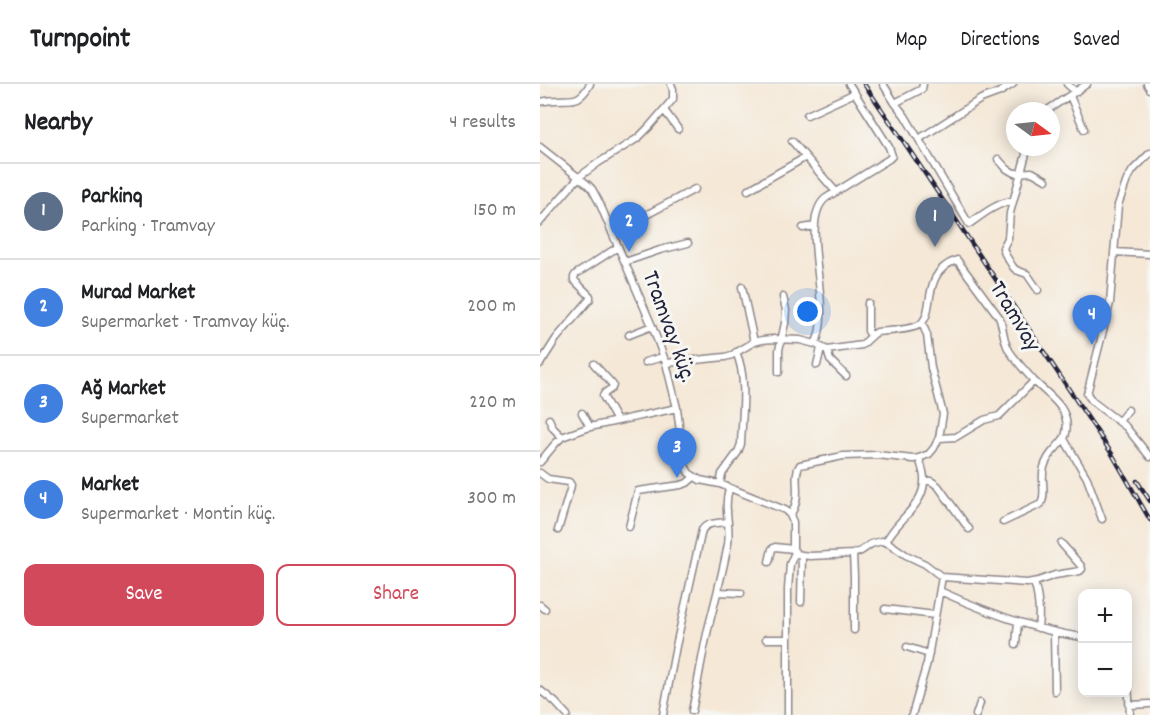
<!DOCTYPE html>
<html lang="en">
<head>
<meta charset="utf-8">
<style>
  body { margin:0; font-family:Dekko,sans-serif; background:#f2f2f2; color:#202124 }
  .controls { position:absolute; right:18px; bottom:18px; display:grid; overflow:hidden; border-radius:12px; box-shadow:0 3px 15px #0003 }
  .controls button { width:54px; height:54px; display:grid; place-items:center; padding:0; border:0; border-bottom:2px solid #e0e0e0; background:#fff; color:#202124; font:30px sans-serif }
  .compass { position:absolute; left:466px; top:18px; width:54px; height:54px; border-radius:50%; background:#fff; box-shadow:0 3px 15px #0003; rotate:105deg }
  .you { position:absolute; left:268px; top:228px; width:21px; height:21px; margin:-15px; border:4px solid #fff; border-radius:50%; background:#1a73e8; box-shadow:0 0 0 9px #1a73e833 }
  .badge { display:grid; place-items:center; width:39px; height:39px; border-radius:50%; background:#d1495b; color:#fff; font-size:20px; font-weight:700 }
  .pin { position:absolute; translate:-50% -50px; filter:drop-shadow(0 2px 3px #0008) }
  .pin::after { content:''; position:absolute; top:32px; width:21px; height:18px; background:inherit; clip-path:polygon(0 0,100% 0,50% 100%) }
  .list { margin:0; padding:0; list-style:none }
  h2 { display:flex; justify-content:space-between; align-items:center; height:78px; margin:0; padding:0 24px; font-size:26px }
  h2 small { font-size:20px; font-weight:400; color:#757577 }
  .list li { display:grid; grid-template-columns:39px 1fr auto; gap:18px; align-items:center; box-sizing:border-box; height:96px; padding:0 24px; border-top:2px solid #e0e0e0 }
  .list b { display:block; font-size:22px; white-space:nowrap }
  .list p { margin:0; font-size:20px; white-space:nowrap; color:#757577 }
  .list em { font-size:20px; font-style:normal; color:#757577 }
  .actions { display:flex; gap:12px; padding:18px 24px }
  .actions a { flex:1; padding:14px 0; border:2px solid #d1495b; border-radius:12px; text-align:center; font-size:21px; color:#d1495b }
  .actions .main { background:#d1495b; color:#fff }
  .map { position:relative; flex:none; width:610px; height:631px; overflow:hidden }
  header { display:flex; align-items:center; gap:36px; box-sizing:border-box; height:84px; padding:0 30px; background:#fff; border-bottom:2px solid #e0e0e0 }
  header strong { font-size:28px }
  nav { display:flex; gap:33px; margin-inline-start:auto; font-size:21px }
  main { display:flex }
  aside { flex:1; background:#fff }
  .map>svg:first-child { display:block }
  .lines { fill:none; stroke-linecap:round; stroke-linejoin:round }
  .street-casing { stroke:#8c8589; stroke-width:9 }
  .street { stroke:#fff; stroke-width:6 }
  .rail-casing { stroke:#22223b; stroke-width:4.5 }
  .rail { stroke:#f6f6f2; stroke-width:2; stroke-dasharray:7; stroke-linecap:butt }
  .labels { text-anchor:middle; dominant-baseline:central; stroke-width:6; stroke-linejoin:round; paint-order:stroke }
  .street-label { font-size:24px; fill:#22223b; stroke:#f6f6f2 }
</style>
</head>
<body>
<header>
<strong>Turnpoint</strong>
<nav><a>Map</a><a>Directions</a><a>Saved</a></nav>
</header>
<main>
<aside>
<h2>Nearby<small>4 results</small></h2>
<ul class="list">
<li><span class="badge" style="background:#5c6f8a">1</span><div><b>Parkinq</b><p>Parking · Tramvay</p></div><em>150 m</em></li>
<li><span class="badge" style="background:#3f7fe0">2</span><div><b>Murad Market</b><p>Supermarket · Tramvay küç.</p></div><em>200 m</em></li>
<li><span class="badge" style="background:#3f7fe0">3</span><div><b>Ağ Market</b><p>Supermarket</p></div><em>220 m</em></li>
<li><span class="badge" style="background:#3f7fe0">4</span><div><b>Market</b><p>Supermarket · Montin küç.</p></div><em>300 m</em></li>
</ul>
<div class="actions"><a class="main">Save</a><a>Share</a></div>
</aside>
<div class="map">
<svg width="610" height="631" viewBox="0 0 610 631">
  <rect width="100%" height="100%" fill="#f6f6f2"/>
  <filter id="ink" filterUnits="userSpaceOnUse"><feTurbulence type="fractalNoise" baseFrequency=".0167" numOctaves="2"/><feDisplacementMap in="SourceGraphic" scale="12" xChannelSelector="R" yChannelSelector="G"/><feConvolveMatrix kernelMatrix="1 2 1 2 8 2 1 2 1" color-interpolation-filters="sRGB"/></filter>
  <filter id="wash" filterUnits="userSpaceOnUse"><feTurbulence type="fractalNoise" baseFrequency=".008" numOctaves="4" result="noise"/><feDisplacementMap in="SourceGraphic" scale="24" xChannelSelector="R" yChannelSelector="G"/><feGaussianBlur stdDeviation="1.35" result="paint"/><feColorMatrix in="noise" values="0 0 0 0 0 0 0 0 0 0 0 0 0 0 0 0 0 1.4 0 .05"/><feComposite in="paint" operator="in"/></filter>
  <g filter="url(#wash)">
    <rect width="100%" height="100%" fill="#f5e8d7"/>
  </g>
  <g filter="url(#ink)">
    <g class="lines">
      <defs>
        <path id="street" d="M343,0l12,19 10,13 64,108c13,-9 29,-22 44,-23
          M527,0l9,8
          M607,0l3,5
          M530,12l14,33
          M0,18c5,-1 10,-2 16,-2 18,-1 23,3 34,-16
          M355,19l27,-14 1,-5
          M124,26l14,19
          M506,27l41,-27
          M267,31l48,-22
          M379,55l62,-40 19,-7 13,-8
          M252,57l44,51
          M0,63l47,37 5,5 7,13 53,124 14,37 11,45 7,56 5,9 11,7 20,4 65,26 5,5 3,7v27l4,5 5,1 8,1 43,-2 8,-3 10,-7 11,-3 8,3 16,11 19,9 17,13 85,6 11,-2 17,-6 25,-4 2,-2 -1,-3 -20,-23
          M486,63v7l-16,59 -2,25 -5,10 2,6 8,13 3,3 11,4 11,16
          M610,69l-17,17 -6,10 -9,25 -8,98 -23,91 6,8 33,25 24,30
          M458,75l9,10 7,4 18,-1 14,8
          M208,106l58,-33
          M0,138l39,-45 19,-14 40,-25 11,-11 24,-28v-10l-2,-5
          M263,144l12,-2
          M72,149l83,-44
          M574,168l36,2
          M85,178l35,-12 28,-7
          M202,203l12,55
          M328,219v28l3,5
          M89,251l23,-9
          M275,260c20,-34 -18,-124 11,-146l63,-39 3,-3 -3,-9 -40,-63
          M287,266l3,10 16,16
          M105,278l18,-5
          M126,279l59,-6 7,-2 22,-13 8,-2 11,-1 27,1 15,4 12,6 35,-5 12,-11 3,-2c11,-1 33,-2 42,-7 18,-11 0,-52 38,-65l42,57c5,12 4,25 11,35 7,10 16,20 24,29 15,15 37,27 32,52 -1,7 -6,9 -10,15 -5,5 -10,13 -12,19 -4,13 3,25 -3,37l-38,18
          M0,280l16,-25 34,-40v-3l-16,-16v-3l2,-3 42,-27
          M54,280l19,21 -1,3 -7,5 -2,3 14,25
          M277,281l4,-17
          M239,288v-22l6,-27 1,-13 -3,-13
          M42,329l8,14
          M9,335l4,9 9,9
          M579,337l9,-11
          M399,354l17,-1 28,-17 15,-4 35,-35
          M524,355l23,39 15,41
          M0,378l15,-18 7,-7 8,-3 20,-7 87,-19
          M0,389l8,6 21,3 2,3 -1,5 -12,40
          M385,397h6l7,5 31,43
          M180,400l2,-10 16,-22 3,-8c1,-28 7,-66 -5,-92
          M250,431c14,-19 1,-38 10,-50l43,-9 34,-1 36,4 6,-1 10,-4 5,-6 5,-10 4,-24 -12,-46 -4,-33 -5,-12
          M89,443l9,-36 43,-6 6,-2 7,-6
          M346,458c9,-21 37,-35 38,-60 1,-8 -3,-17 -5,-24
          M313,470l1,22v54
          M229,478l3,-13 3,-2 18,2
          M494,498c5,16 6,30 4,46
          M400,507c46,21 93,39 142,46
          M178,508l23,1
          M261,518l1,-47
          M0,521l5,4
          M345,525l50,6
          M514,548l1,59
          M226,555h22
          M476,560l2,-22
          M367,563l22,7
          M588,598l2,33
          M0,606l15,12 12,13
          M589,621l21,-1
          M152,627c6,-28 10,-57 17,-86 7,-27 14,-54 19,-81 3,-19 -5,-36 1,-55
          M123,631l13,-69 26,-116c5,-8 17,-7 26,-8
          M248,631v-126l2,-25 5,-12
          M372,631l15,-52 15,-86
          M436,631l4,-12"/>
      </defs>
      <use href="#street" class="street-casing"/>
      <use href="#street" class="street"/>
      <defs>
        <path id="rail" d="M324,0l42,61 206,309 38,66
          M597,397l13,20"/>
      </defs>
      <use href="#rail" class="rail-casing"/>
      <use href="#rail" class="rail"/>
    </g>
  </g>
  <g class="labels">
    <g class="street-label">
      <text transform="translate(474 233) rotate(59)">Tramvay</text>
      <text transform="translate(128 243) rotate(70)">Tramvay küç.</text>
    </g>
  </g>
</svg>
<div class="controls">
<button>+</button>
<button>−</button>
</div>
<svg class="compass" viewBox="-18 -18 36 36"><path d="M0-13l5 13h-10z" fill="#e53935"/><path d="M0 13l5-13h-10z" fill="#757577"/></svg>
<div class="you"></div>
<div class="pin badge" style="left:395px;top:163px;background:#5c6f8a">1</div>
<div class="pin badge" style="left:89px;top:168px;background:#3f7fe0">2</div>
<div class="pin badge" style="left:137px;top:394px;background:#3f7fe0">3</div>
<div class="pin badge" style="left:552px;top:261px;background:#3f7fe0">4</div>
</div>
</main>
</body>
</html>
